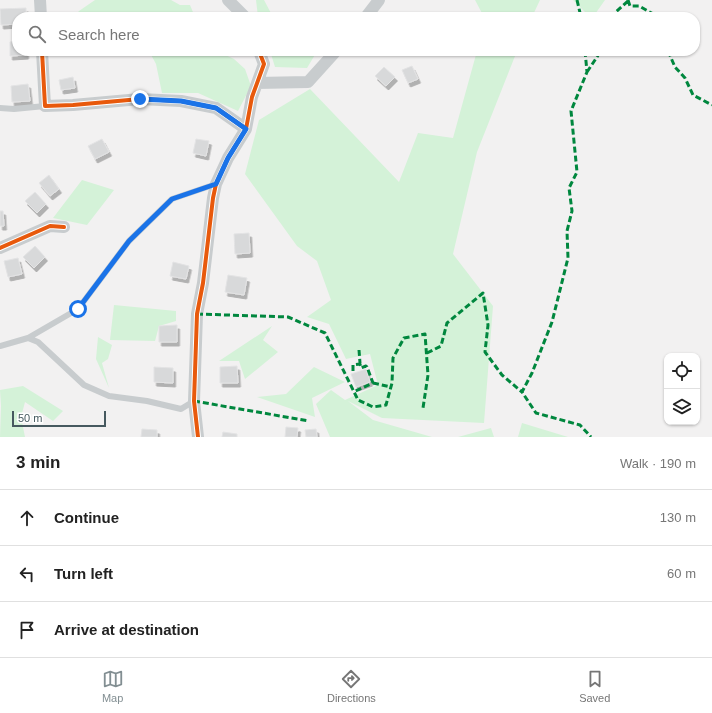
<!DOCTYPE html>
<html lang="en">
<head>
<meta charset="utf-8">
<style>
  body { margin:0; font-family:Helvetica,sans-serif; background:#f2f2f2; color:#222 }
  .controls { position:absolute; right:12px; bottom:12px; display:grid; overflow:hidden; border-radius:8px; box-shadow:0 1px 3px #0004 }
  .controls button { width:36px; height:36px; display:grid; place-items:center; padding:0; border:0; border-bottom:1px solid #e0e0e0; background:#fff; color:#222; font:20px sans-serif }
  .scale { position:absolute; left:12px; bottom:10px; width:94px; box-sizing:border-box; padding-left:4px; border:2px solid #46595f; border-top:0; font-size:11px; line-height:14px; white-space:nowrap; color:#46595f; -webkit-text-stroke:3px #fff; paint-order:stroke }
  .stop { position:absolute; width:12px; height:12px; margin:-9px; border:3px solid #1a73e8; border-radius:50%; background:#fff }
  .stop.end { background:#1a73e8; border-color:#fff; box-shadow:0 1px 4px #0008 }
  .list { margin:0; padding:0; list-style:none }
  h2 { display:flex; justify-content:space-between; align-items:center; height:52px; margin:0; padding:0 16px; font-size:17px }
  h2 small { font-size:13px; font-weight:400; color:#767676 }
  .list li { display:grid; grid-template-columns:26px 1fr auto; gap:12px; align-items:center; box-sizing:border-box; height:56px; padding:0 16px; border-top:1px solid #e0e0e0 }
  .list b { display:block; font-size:15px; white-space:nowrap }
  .list em { font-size:13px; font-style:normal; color:#767676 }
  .icon { flex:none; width:22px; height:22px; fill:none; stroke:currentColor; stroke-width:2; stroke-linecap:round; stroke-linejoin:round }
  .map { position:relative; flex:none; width:712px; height:437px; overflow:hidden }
  .search { position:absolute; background:#fff; box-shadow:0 1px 3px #0004; left:12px; right:12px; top:12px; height:44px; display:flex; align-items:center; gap:10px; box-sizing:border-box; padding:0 14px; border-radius:16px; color:#767676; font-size:15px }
  .sheet { height:220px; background:#fff }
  nav { display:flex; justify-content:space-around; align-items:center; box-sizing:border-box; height:56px; border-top:1px solid #e0e0e0; background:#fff; font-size:11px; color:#767676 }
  nav a { display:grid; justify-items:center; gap:2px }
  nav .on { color:#828e92 }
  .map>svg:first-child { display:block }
  .green { fill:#d4f2d8 }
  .building { fill:#d8d9da; stroke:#e3e3e4; filter:url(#shadow) }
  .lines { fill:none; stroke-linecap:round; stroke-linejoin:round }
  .lane { stroke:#c8ccce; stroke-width:6 }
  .street { stroke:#c8ccce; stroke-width:12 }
  .quiet { stroke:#00873e; stroke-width:3; stroke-dasharray:6 3; stroke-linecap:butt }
  .cycleway-casing { stroke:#fff; stroke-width:6 }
  .cycleway { stroke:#e8590c; stroke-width:4 }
  .route { stroke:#1a73e8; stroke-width:5 }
</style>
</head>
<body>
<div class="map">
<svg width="712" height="437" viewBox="0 0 712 437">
  <defs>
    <filter id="shadow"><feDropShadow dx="2.5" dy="4" stdDeviation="0" flood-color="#0004"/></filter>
  </defs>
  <rect width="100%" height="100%" fill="#f2f1f1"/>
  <path class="green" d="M95,0h76l9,5h10l5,12h-121l5,-6z
    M256,0h8l9,17h-15z
    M475,0h65l-8,17h-48z
    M573,0h32l-12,17h-3z
    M149,51h68l17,8 11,10 6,17 -13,25 -40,-18h-36l-6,-29z
    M270,51h21l2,4 23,-2 -9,15 -32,-1z
    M477,51h40l-40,101 -24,102 40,52 -9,117 -102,-5 -34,-17 25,19 59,17h-102l-14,-33 15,-14 14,10 33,-15 -8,-31 -24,5 -17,-35 -22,-7 24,-17 -14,-39 -20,-15 -52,-72 14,-54 51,-31 89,93 19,-49 35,5z
    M82,180l32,10 -27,35 -34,-7z
    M114,305l62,6v10l-17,5 -4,15 -45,-1z
    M272,326l-9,14 15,12 -33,27 -6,-18h-20z
    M98,337l14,8 -4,14 -6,4 7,25 -13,-29z
    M314,367l31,15 -33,16 3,19 -58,-20 29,-3z
    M23,386l40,25 -10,10 -28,-19 -4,15 4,20h-25l1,-31 -1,-16z
    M522,423l46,14h-50z
    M491,428l3,9h-36z"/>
  <path class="building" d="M26,8v9h-9v7l-16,1 -1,-16z
    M17,41v10h9v4l-16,1v-14z
    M412,66l6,13 -10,4 -6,-13z
    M384,67l11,10 -9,9 -11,-10z
    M73,77l2,11 -14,2 -2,-10z
    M28,84l2,17 -18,1 -1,-16z
    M102,139l7,13 -14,7 -7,-13z
    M196,139l13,2 -3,15 -13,-3z
    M49,175l10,14 -9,7 -11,-13z
    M35,192l11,12 -9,9 -12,-12z
    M0,211h3l1,15h-4z
    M249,233l1,20 -15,1 -1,-20z
    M35,246l10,11 -11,11 -11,-11z
    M18,258l4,16 -14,3 -4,-16z
    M173,262l16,4 -3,13 -16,-3z
    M228,275l19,3 -3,17 -19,-3z
    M177,325v17h-18v-16z
    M237,366l1,17h-18v-16z
    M154,367l19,1v15l-19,-1z
    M366,369l4,13 -14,5 -5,-13z
    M286,427l12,1 -1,9h-12z
    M142,429l15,1v7h-16z
    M316,429l1,8h-11l-1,-7z
    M223,432l14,2v3h-15z"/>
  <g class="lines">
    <path class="lane" d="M0,108l14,1 31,-3
      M28,338l10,4 46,43 25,11 38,5 34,8 13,-8
      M0,346l28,-8 50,-29 51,-68 43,-42 44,-15"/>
    <path class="street" d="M40,0l1,17
      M228,0l17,17
      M366,17l13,-17
      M42,51l3,55 28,-1 67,-6 41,2 35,7 30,21
      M257,83l51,-1 28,-31
      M0,248l50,-22 14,1
      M198,437l-4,-36 3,-87 6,-31 10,-85 3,-14 12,-26 18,-29 6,-32 12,-33 -5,-13"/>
    <path class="quiet" d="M577,0l4,17
      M628,0l2,6h9l16,9 2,2
      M610,17l18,-16
      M585,51l2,21 -16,39 6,61 -8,16 3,23 -5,20 1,27 -16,64 -20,51 -10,19 14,21 44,12 11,12
      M668,51l7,16 10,11 8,17 19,10
      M587,72l14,-21
      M197,314l91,3 37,16 33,67 15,7 13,-2 6,-22 1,-25 11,-20 21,-4 3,41 -5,33
      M359,350l1,13
      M427,353l14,-7 6,-23 36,-30 5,32 -3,27 17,23 20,17
      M353,371v-6l7,-1 1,4 5,-2 1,1 6,16 -20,9
      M373,383l18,4
      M194,401l115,20"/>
    <defs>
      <path id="cycleway" d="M42,51l3,55 28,-1 67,-6 41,2 35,7 30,21
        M0,248l50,-22 14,1
        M198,437l-4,-36 3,-87 6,-31 10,-85 3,-14 12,-26 18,-29 6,-32 12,-33 -5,-13"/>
    </defs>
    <use href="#cycleway" class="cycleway-casing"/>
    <use href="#cycleway" class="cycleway"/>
  </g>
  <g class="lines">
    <path class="route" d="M78,309l51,-68 43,-42 44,-15 12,-26 18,-29 -30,-21 -35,-7 -41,-2"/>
  </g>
</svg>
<div class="controls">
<button><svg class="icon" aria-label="locate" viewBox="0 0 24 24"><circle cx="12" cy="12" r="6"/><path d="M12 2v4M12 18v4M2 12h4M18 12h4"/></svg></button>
<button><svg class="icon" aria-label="layers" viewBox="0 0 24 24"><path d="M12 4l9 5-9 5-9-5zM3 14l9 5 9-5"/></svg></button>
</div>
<div class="scale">50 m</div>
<div class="stop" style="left:78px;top:309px"></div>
<div class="stop end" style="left:140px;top:99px"></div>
<div class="search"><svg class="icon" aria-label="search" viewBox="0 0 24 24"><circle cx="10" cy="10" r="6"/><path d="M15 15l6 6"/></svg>Search here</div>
</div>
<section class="sheet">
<h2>3 min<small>Walk · 190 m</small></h2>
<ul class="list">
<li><svg class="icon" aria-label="ahead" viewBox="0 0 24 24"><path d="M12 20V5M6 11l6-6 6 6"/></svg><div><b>Continue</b></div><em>130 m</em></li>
<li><svg class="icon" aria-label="left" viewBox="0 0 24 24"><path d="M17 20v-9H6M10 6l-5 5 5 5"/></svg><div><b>Turn left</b></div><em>60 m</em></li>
<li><svg class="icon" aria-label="arrive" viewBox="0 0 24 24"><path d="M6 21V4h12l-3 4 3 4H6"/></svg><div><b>Arrive at destination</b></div></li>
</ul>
</section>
<nav>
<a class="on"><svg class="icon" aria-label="map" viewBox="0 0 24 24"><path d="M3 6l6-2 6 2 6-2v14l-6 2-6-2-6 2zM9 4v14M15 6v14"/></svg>Map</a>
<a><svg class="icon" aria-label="directions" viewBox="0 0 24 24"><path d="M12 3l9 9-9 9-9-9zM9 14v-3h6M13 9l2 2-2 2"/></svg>Directions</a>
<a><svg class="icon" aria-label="saved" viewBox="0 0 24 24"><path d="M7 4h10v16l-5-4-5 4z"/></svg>Saved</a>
</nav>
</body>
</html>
